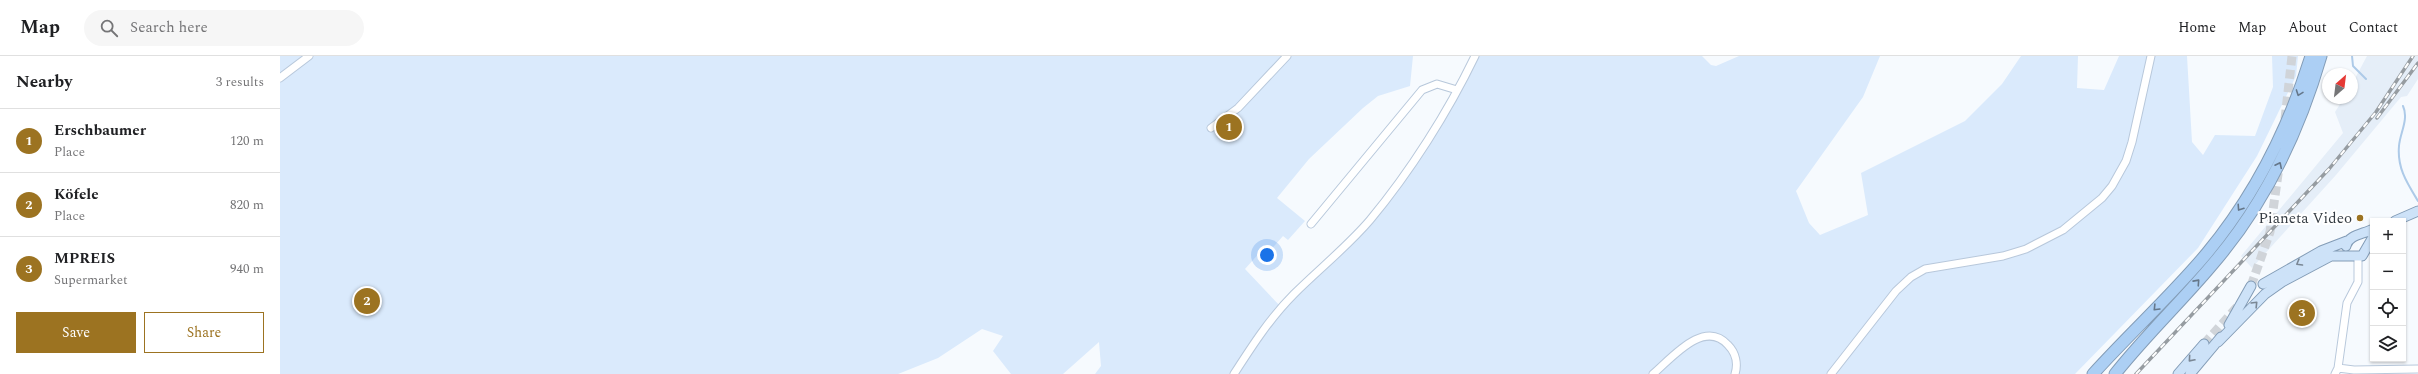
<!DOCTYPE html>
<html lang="en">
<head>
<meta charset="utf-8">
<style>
  body { margin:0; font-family:Spectral,serif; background:#f6f6f6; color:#202124 }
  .controls { position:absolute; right:12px; bottom:12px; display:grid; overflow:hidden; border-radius:0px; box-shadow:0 1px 3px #0004 }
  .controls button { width:36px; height:36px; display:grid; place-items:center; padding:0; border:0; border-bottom:1px solid #e0e0e0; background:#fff; color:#202124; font:20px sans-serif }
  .compass { position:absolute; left:2042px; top:12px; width:36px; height:36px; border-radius:50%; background:#fff; box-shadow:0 1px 3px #0004; rotate:28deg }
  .you { position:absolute; left:987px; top:199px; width:14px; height:14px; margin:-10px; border:3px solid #fff; border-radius:50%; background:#1a73e8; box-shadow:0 0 0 6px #1a73e833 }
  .badge { display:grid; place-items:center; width:26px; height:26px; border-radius:50%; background:#9c7321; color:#fff; font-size:13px; font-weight:700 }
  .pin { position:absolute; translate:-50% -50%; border:2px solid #fff; box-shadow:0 1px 4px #0006 }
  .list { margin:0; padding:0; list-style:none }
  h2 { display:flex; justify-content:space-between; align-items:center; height:52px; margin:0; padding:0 16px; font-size:17px }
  h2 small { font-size:13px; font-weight:400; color:#757577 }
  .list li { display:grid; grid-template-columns:26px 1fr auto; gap:12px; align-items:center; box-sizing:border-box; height:64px; padding:0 16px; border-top:1px solid #e0e0e0 }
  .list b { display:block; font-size:15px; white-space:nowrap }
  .list p { margin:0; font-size:13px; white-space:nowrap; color:#757577 }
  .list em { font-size:13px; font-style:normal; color:#757577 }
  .actions { display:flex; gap:8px; padding:12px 16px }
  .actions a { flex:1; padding:9px 0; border:1px solid #9c7321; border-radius:0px; text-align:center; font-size:14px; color:#9c7321 }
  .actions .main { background:#9c7321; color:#fff }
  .icon { flex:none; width:22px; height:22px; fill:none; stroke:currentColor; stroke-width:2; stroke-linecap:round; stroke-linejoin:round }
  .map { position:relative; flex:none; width:2138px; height:318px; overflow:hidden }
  header { display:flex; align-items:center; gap:24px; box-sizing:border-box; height:56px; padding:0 20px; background:#fff; border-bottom:1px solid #e0e0e0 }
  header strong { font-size:19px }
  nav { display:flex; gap:22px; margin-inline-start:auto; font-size:14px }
  .search { width:280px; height:36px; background:#f6f6f6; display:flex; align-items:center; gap:10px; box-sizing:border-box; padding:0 14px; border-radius:22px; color:#757577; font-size:15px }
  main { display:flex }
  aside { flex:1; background:#fff }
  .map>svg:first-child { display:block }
  .built { fill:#e5eef8 }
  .green { fill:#daeafc }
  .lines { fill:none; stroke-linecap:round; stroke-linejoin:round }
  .stream { stroke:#adcae8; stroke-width:2 }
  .major-tunnel { stroke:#d0d4d9; stroke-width:9; stroke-dasharray:9 4.5; stroke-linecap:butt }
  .minor-casing { stroke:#b8c8db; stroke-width:9 }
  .major-casing { stroke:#839cb6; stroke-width:11 }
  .highway-casing { stroke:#839cb6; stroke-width:13 }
  .minor { stroke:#fff; stroke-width:7 }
  .major { stroke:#cde2f8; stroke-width:9 }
  .highway { stroke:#accff4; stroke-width:11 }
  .rail-casing { stroke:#969ca1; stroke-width:3.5 }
  .rail { stroke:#fff; stroke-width:2; stroke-dasharray:6; stroke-linecap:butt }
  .oneway { stroke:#65778a }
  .oneway2 { stroke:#7a8795 }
  .poi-dot { fill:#9c7321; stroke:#fff; stroke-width:1.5 }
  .labels { text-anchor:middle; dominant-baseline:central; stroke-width:4; stroke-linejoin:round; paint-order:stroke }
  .poi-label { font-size:15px; fill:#363d44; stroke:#fff; text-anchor:end }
</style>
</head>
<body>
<header>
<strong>Map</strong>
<div class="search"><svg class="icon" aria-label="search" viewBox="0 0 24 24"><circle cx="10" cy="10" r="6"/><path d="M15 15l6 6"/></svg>Search here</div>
<nav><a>Home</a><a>Map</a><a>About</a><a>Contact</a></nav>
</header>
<main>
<aside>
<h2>Nearby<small>3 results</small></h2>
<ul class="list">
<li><span class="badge">1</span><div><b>Erschbaumer</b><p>Place</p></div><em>120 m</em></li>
<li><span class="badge">2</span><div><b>Köfele</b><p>Place</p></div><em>820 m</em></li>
<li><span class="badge">3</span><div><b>MPREIS</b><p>Supermarket</p></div><em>940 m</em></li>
</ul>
<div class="actions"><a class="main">Save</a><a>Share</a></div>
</aside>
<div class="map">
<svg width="2138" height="318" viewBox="0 0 2138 318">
  <rect width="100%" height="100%" fill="#f6fafe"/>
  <path class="built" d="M2087,0h51v23l-11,17 -6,1 -65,78 -84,93 -11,-12 102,-123 -8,-21 9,-14h8v-14z"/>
  <path class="green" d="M0,0h1133l-3,30 -32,10 -15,12 -54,51 -32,39 28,23 -17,19 -5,-4 -16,18 -5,-4 -17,19 36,38 77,-74 40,-49 77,-128h227l9,9 5,1 23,-10h141l-17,41 -67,94 13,32 11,12 48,-20 -7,-42 104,-52 37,-37 19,-28h57l-1,32 27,2 15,-34h68l5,86 11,13 12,-20 40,1 18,-49 -1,-31h26l-2,20 -39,80 -59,92 -123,126h-980l6,-8 -2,-24 -36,32h-52l-18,-23 10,-15 -21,-7 -44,29 -40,16h-618z"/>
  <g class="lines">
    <path class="stream" d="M2072,0l1,10 13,13
      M2123,50c6,13 -3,27 -4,40 -2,22 8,37 19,55"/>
    <path class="major-tunnel" d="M2005,63l7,-63
      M1971,230l19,-54 9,-65
      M1924,288l34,-38"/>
    <defs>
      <path id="minor" d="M0,22l29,-22
        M931,72l27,-20 49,-52
        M1031,168l111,-134 15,-6 20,6
        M2058,312l16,2 64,-1
        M954,318c18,-28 36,-56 60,-80 25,-25 53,-47 76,-74 40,-48 78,-108 105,-164
        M1373,318c18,-15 51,-56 75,-29 8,8 10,19 7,29
        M1551,318l65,-83 15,-14 14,-8 78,-13 23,-7 37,-19 39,-32 10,-12 14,-25 6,-19 19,-86
        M2055,318l3,-6 9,-65 11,-21v-25"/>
      <path id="major" d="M2115,165l23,-10
        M2066,190c2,-11 18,-12 27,-17
        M1983,228l58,-33 26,-10
        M1949,269l22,-39
        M1938,286l47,-48 17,-12 49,-26h31l11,-19
        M1898,318l26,-30
        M1910,318l31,-37"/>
      <path id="highway" d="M1813,318c37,-41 79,-79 114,-121 48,-58 82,-126 104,-197
        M1835,318c30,-38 66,-72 97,-109 52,-60 87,-133 109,-209"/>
    </defs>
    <use href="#minor" class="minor-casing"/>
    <use href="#major" class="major-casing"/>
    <use href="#highway" class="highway-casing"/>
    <use href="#minor" class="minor"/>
    <use href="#major" class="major"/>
    <use href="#highway" class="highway"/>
    <defs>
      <path id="rail" d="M2097,62l41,-55
        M1856,318l193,-205 47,-57 37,-56"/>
    </defs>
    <use href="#rail" class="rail-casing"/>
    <use href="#rail" class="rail"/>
  </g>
  <defs><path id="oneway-chevron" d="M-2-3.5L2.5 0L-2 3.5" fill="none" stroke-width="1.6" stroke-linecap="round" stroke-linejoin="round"/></defs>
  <g class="oneway">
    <use href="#oneway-chevron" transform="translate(2019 37) rotate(110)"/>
    <use href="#oneway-chevron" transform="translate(1999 109) rotate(-64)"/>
    <use href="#oneway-chevron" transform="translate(1960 152) rotate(124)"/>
    <use href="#oneway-chevron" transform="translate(1917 226) rotate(-48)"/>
    <use href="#oneway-chevron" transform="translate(1876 252) rotate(134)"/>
  </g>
  <g class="oneway2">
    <use href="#oneway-chevron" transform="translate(2019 207) rotate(150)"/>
    <use href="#oneway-chevron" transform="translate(1975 248) rotate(-46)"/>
    <use href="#oneway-chevron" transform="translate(1911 303) rotate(131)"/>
  </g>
  <circle class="poi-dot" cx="2080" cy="162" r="4"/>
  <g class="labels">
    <g class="poi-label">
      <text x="2072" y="162">Pianeta Video</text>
    </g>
  </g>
</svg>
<div class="controls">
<button>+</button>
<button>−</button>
<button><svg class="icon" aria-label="locate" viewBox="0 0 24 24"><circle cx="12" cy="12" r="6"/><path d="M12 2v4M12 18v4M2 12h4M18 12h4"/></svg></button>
<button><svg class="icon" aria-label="layers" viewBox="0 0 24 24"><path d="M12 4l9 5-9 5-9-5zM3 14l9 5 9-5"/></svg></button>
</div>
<svg class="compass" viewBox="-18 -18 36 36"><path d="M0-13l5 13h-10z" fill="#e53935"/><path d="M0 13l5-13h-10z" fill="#757577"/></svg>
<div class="you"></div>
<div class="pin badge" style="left:949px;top:71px">1</div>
<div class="pin badge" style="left:87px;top:245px">2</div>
<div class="pin badge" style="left:2022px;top:257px">3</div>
</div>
</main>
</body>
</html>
